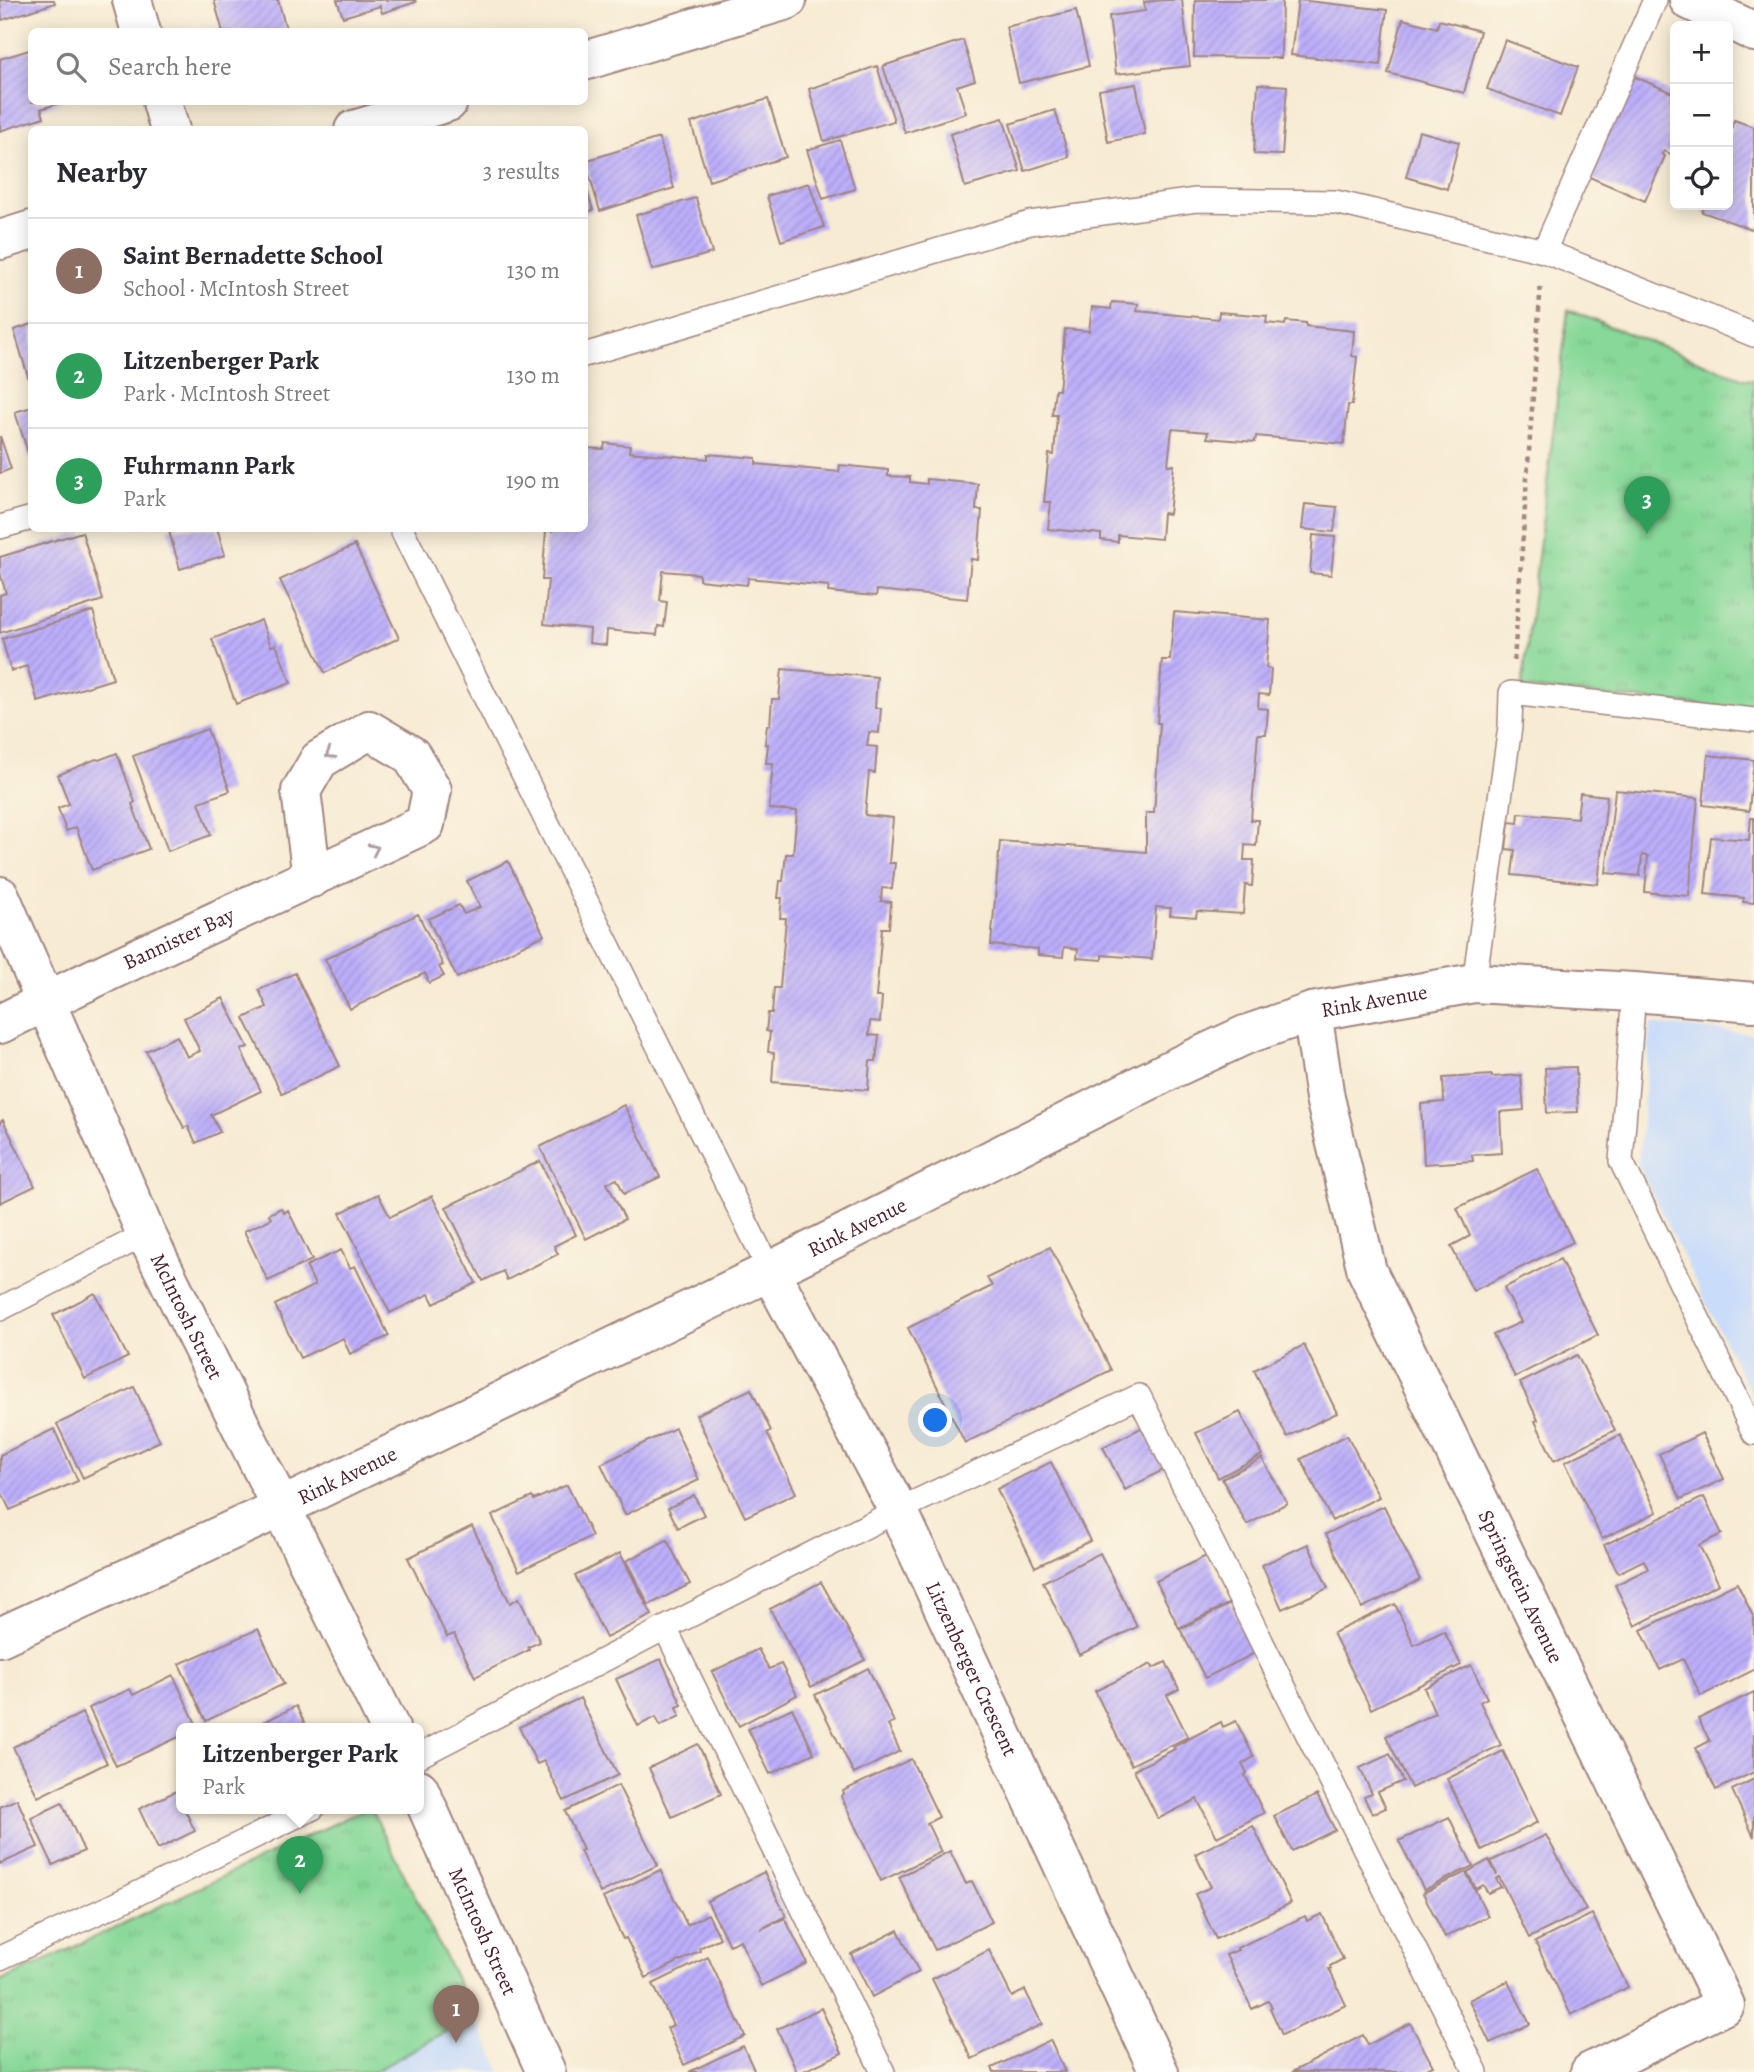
<!DOCTYPE html>
<html lang="en">
<head>
<meta charset="utf-8">
<style>
  body { margin:0; font-family:Alegreya,serif; background:#f7f7f7; color:#2b2b33 }
  .controls { position:absolute; right:21px; top:21px; display:grid; overflow:hidden; border-radius:10px; box-shadow:0 4px 18px #0003 }
  .controls button { width:63px; height:63px; display:grid; place-items:center; padding:0; border:0; border-bottom:2px solid #e1e1e2; background:#fff; color:#2b2b33; font:35px sans-serif }
  .you { position:absolute; left:936px; top:1421px; width:24px; height:24px; margin:-18px; border:5px solid #fff; border-radius:50%; background:#1a73e8; box-shadow:0 0 0 10px #1a73e833 }
  .badge { display:grid; place-items:center; width:46px; height:46px; border-radius:50%; background:#1a73e8; color:#fff; font-size:23px; font-weight:700 }
  .pin { position:absolute; translate:-50% -58px; filter:drop-shadow(0 2px 4px #0008) }
  .pin::after { content:''; position:absolute; top:37px; width:24px; height:21px; background:inherit; clip-path:polygon(0 0,100% 0,50% 100%) }
  .popup { position:absolute; left:176px; top:1723px; width:248px; height:91px; box-sizing:border-box; display:grid; place-content:center; border-radius:10px; background:#fff; filter:drop-shadow(0 2px 5px #0005); font-size:23px; white-space:nowrap; color:#7c7c81 }
  .popup b { font-size:26px; color:#2b2b33 }
  .popup::after { content:''; position:absolute; left:50%; top:100%; margin-left:-14px; border:14px solid transparent; border-top-color:#fff }
  .list { margin:0; padding:0; list-style:none }
  h2 { display:flex; justify-content:space-between; align-items:center; height:91px; margin:0; padding:0 28px; font-size:30px }
  h2 small { font-size:23px; font-weight:400; color:#7c7c81 }
  .list li { display:grid; grid-template-columns:46px 1fr auto; gap:21px; align-items:center; box-sizing:border-box; height:105px; padding:0 28px; border-top:2px solid #e1e1e2 }
  .list b { display:block; font-size:26px; white-space:nowrap }
  .list p { margin:0; font-size:23px; white-space:nowrap; color:#7c7c81 }
  .list em { font-size:23px; font-style:normal; color:#7c7c81 }
  .icon { flex:none; width:38px; height:38px; fill:none; stroke:currentColor; stroke-width:2; stroke-linecap:round; stroke-linejoin:round }
  .map { position:relative; flex:none; width:1754px; height:2072px; overflow:hidden }
  .search { position:absolute; background:#fff; box-shadow:0 4px 18px #0003; left:28px; top:28px; width:560px; height:77px; display:flex; align-items:center; gap:18px; box-sizing:border-box; padding:0 24px; border-radius:10px; color:#7c7c81; font-size:26px }
  .panel { position:absolute; background:#fff; box-shadow:0 4px 18px #0003; left:28px; top:126px; width:560px; height:406px; border-radius:10px }
  .map>svg:first-child { display:block }
  .built { fill:#c9dcf9 }
  .grass { fill:url(#grass-tufts); stroke:#687c62; stroke-width:2 }
  .building { fill:url(#building-hatch) }
  .lines { fill:none; stroke-linecap:round; stroke-linejoin:round }
  .service-casing { stroke:#a0857f; stroke-width:26 }
  .minor-casing { stroke:#a0857f; stroke-width:42 }
  .tertiary-casing { stroke:#a0857f; stroke-width:42 }
  .path { stroke:#a0857f; stroke-width:4.5; stroke-dasharray:5 5; stroke-linecap:butt }
  .service { stroke:#fff; stroke-width:23 }
  .minor { stroke:#fff; stroke-width:38 }
  .tertiary { stroke:#fff; stroke-width:38 }
  .oneway { stroke:#ae9aa0 }
  .labels { text-anchor:middle; dominant-baseline:central; stroke-width:5; stroke-linejoin:round; paint-order:stroke }
  .street-label { font-size:21px; fill:#4a1f2b; stroke:#fcf5e5 }
</style>
</head>
<body>
<div class="map">
<svg width="1754" height="2072" viewBox="0 0 1754 2072">
  <defs>
    <pattern id="grass-tufts" width="24" height="20" patternUnits="userSpaceOnUse" patternTransform="scale(1.75)"><rect width="24" height="20" fill="#87d899"/><path d="M3 7l-1-3M5 7V3M7 7l1-3M15 17l-1-3M17 17v-4M19 17l1-3" fill="none" stroke="#76b984"/></pattern>
    <pattern id="building-hatch" width="6" height="6" patternUnits="userSpaceOnUse" patternTransform="scale(1.75)"><rect width="6" height="6" fill="#bcaefa"/><path d="M-1 1l2-2M0 6l6-6M5 7l2-2" fill="none" stroke="#a395d6"/></pattern>
  </defs>
  <rect width="100%" height="100%" fill="#fcf5e5"/>
  <filter id="ink" filterUnits="userSpaceOnUse"><feTurbulence type="fractalNoise" baseFrequency=".0143" numOctaves="2"/><feDisplacementMap in="SourceGraphic" scale="14" xChannelSelector="R" yChannelSelector="G"/><feConvolveMatrix kernelMatrix="1 2 1 2 8 2 1 2 1" color-interpolation-filters="sRGB"/></filter>
  <filter id="wash" filterUnits="userSpaceOnUse"><feTurbulence type="fractalNoise" baseFrequency=".00686" numOctaves="4" result="noise"/><feDisplacementMap in="SourceGraphic" scale="28" xChannelSelector="R" yChannelSelector="G"/><feGaussianBlur stdDeviation="1.57" result="paint"/><feColorMatrix in="noise" values="0 0 0 0 0 0 0 0 0 0 0 0 0 0 0 0 0 1.4 0 .05"/><feComposite in="paint" operator="in"/></filter>
  <g filter="url(#wash)">
    <rect width="100%" height="100%" fill="#f7ebd3"/>
    <path class="built" d="M1651,1024l103,10v367l-116,-236z
      M474,2015l28,57h-128z"/>
    <path class="grass" d="M1568,310l176,69 10,1v330l-232,-22z
      M367,1808h4l103,207 -100,57h-374v-90z"/>
    <g id="blocks">
      <path class="building" d="M0,0h54l1,3 -53,17z
        M214,0h64l9,32h-64z
        M337,0h78l1,2 -34,11 -2,-7 -37,11z
        M1165,0h17l8,66 -74,8 -7,-58 36,-5 -1,-9z
        M1195,0h87l-1,58 -87,-1z
        M1298,0l89,10 -7,55 -89,-10z
        M1076,10l13,56 -70,17 -13,-56z
        M1403,19l34,9 2,-8 41,11 -16,62 -76,-20z
        M963,40l12,40 -18,6 9,27 -61,20 -22,-67z
        M1505,40l73,27 -18,49 -73,-27z
        M32,49v53h31l-22,7 3,8 -44,14v-72z
        M877,66l17,55 -70,20 -15,-52z
        M1631,75l44,19v62l-11,-5 -2,3 3,2 -20,45 -58,-25z
        M1136,84l9,50 -37,8 -9,-52z
        M1258,84l29,2 -5,69 -28,-1z
        M768,99l18,58 -77,24 -18,-58z
        M1055,110l14,47 -44,14 -15,-47z
        M1003,118l17,53 -55,16 -15,-53z
        M1734,120l20,7v103l-52,-18 3,-7h23v-67z
        M1419,131l40,11 -12,47 -41,-12z
        M659,138l15,50 -74,23 -15,-50z
        M840,140l15,49 -32,10 -16,-49z
        M585,183l8,27 -9,3v-30z
        M809,183l15,44 -43,14 -14,-45z
        M696,198l16,55 -60,17 -16,-55z
        M1112,302l26,2 -1,7 81,8 1,-7 48,4 -1,7 19,2 1,-4 20,2v3l48,5 -2,25 5,1 -5,48h-4l-4,39 -88,-8 -1,6 -48,-4 1,-6 -36,-3 -4,36h6l-5,49 -6,-1 -2,26 -43,-4v7l-17,-2v-6l-53,-5 3,-27h-7l5,-48 5,1 3,-40h-5l3,-25h4l6,-61 24,2 3,-24 19,2z
        M32,324v55l-3,1 -15,-50z
        M32,407v55h-1l-16,-50z
        M0,436l11,33 -11,4z
        M605,443l25,3 -1,6 79,7v-5l48,4v6l83,8 1,-7 48,5v6l22,1v5l17,2v-5l51,5 -2,26h6l-4,50 -7,-1 -4,40 -90,-9 -1,6 -48,-4 1,-6 -81,-8 -1,7 -48,-5v-6l-36,-3 -3,30 7,1 -3,25 -6,-1 -1,9 -50,-5 -1,15 -17,-2 1,-14 -46,-5 4,-44h-6l4,-49h6l1,-3h31v-80l20,1z
        M1305,504l32,3 -3,25 -32,-3z
        M168,528h49l8,27 -45,14z
        M82,532l21,68 -103,33v-38l6,-2 -6,-20v-16z
        M1313,535l22,2 -4,38 -21,-2z
        M355,545l44,93 -74,35 -45,-93z
        M93,611l20,68 -75,23 -11,-36 -16,5 -9,-32z
        M1174,612l96,8 -4,48 5,1 -2,26 -10,-1 -1,14 10,1 -2,25h-8l-7,86h7l-2,26 -11,-1 -1,15h10l-2,26 -7,-1 -2,29 -46,-3 -1,6 -26,-2 1,-7 -15,-1 -4,52 -50,-4v5l-25,-2 1,-9 -14,-2 -1,10 -25,-2v-6l-47,-4 9,-104 146,11v-39h8l6,-90h-3l5,-63h8z
        M261,620l10,26 5,-1 15,38 -55,21 -24,-65z
        M782,669l95,8 -2,31h6l-2,25 -10,-1 -2,14 10,1 -2,26 -6,-1 -4,43 28,3 -4,45h6l-3,26 -10,-1 -1,13 10,1 -2,26h-7l-6,69h6l-2,25 -10,-1 -1,14 10,1 -3,25h-6l-2,29 -96,-8 2,-29 -6,-1 2,-20 -4,-1 2,-18h4l2,-25h6l6,-70h-6l2,-20h-4l2,-17h3l3,-27h7l4,-43 -28,-2 4,-46h-7l2,-19h-3l2,-19h3l2,-26h7z
        M207,729l23,62 -31,11 12,33 -43,16 -35,-95z
        M117,753l18,49 -3,2 17,45 -57,21 -16,-43 -10,4 -8,-23 11,-4 -11,-29 38,-16 3,1z
        M1708,755l46,5 -5,51 -46,-6z
        M1615,790l83,8 -9,98 -44,-4 3,-36 -6,-1 -2,21 -34,-3z
        M1580,793l27,3 -9,88 -86,-9 3,-25 -9,-1 3,-27 9,1 1,-10 58,5z
        M1751,818h3v85l-11,-1 1,-4 -39,-4 6,-57 38,3z
        M508,861l36,74 -87,43 -29,-59 31,-14 5,9 16,-7 -13,-26z
        M418,914l25,51 -4,2 5,9 -15,7 -4,-10 -75,36 -25,-50z
        M295,973l45,93 -58,28 -38,-76 23,-11 -8,-17z
        M223,998l25,49 -7,3 20,41 -50,24 9,17 -24,11 -8,-17 -4,2 -38,-77 31,-15 10,21 13,-6 -16,-33z
        M1576,1067l2,45 -31,1 -2,-45z
        M1492,1075v2l29,-2 3,35 -24,2 2,41 -30,2 1,6 -49,3 -3,-60 23,-2 -1,-24z
        M624,1105l36,72 -36,17 -7,-15 -10,4 18,36 -39,20 -46,-92z
        M3,1120l32,66 -35,17v-81z
        M540,1161l36,74 -22,11 4,8 -51,26 -4,-9 -20,10 -37,-74z
        M1537,1169l36,73 -100,49 -22,-45 19,-10 -13,-28z
        M378,1194l12,23 42,-21 44,87 -42,21 -5,-10 -39,19 -50,-100z
        M281,1208l3,5 4,-3 24,50 -44,21 -24,-50 27,-12 -2,-5z
        M1050,1247l61,123 -146,73 -57,-115 84,-42 -5,-8z
        M341,1250l9,18 5,-2 34,70 -39,18 -7,-16 -43,20 -25,-53 40,-20 -9,-19z
        M1560,1259l38,76 -83,42 -22,-42 28,-13 -17,-34z
        M95,1293l33,64 -43,22 -32,-64z
        M1304,1345l33,68 -50,24 -33,-67z
        M1577,1355l38,75 -61,31 -19,-40 3,-1 -18,-37z
        M134,1387l26,54 -77,37 -26,-54z
        M751,1389l20,42 -4,2 29,60 -51,24 -49,-102z
        M1240,1412l22,43 -44,23 -22,-45z
        M1143,1427l22,42 -40,21 -22,-43z
        M675,1428l24,52 -74,35 -24,-51z
        M54,1429l24,52 -68,29 -10,-21v-34z
        M1702,1433l22,46 -43,20 -22,-45z
        M1347,1435l32,62 -47,24 -31,-62z
        M1620,1435l37,77 -55,27 -37,-77z
        M1262,1458l25,45 -40,22 -25,-46z
        M1051,1462l39,79 -55,26 -38,-78z
        M567,1485l25,51 -73,35 -27,-55 40,-19 2,3z
        M694,1495l10,20 -26,13 -10,-20z
        M1704,1497l18,37 -23,11 20,39 -84,42 -20,-41 33,-16 -4,-9 -26,13 -14,-28z
        M1384,1506l36,74 -58,28 -36,-74z
        M472,1526l38,77 9,-5 21,44 -12,5 1,3 -54,27 -21,-43 -7,3 -39,-79z
        M667,1540l23,44 -41,21 -23,-44z
        M1308,1544l20,44 -46,21 -20,-44z
        M620,1553l32,62 -46,23 -31,-62z
        M1100,1553l37,74 -58,28 -36,-73z
        M1206,1556l24,47 -51,25 -23,-47z
        M821,1582l44,78 -54,27 -41,-78z
        M1737,1583l17,35v52l-53,26 -18,-37 -23,11 -19,-40z
        M1230,1604l25,49 -50,25 -25,-49z
        M1395,1604l19,41 30,-14 17,34 -90,44 -38,-76z
        M258,1629l26,55 -78,37 -27,-57z
        M758,1649l11,20 12,-5 16,31 -58,31 -27,-54z
        M661,1659l21,46 -5,2 3,9 -20,10 -4,-9 -18,9 -22,-47z
        M1166,1662l13,27 -12,6 21,42 -57,28 -36,-74 56,-27 2,4z
        M1471,1665l16,33 -7,4 21,43 -90,43 -25,-52 49,-23 -11,-25z
        M868,1668l26,54 -6,3 12,26 -46,23 -39,-79z
        M173,1675l25,53h-17v8l-65,30 -27,-58 41,-19 3,6z
        M1754,1692v80l-38,18 -20,-42 14,-7 -12,-22z
        M580,1698l38,77 -54,26 -20,-40 -7,3 -18,-37z
        M296,1706l11,22h-55z
        M792,1708l22,45 -44,21 -22,-45z
        M82,1713l25,50 -69,34 -25,-50z
        M1236,1721l18,36 -12,7 5,9 -2,2 19,38 -47,24 -20,-38 -39,20 -24,-49 41,-21 -2,-2 48,-25 2,5z
        M698,1744l23,50 -49,23 -23,-49z
        M1503,1751l35,71 -56,28 -35,-71z
        M1390,1754l13,27 -25,11 8,16 -14,6 -8,-17 8,-3 -12,-26z
        M911,1759l28,58 -12,6 14,29 -60,29 -40,-85 3,-2 -1,-3z
        M1754,1779v58l-22,-47z
        M618,1785l40,80 -58,28 -20,-42 3,-1 -18,-39z
        M176,1791l5,11v6h3l11,23 -37,18 -19,-40z
        M1317,1795l18,35 -43,21 -18,-35z
        M17,1799l21,48 -38,17v-57z
        M62,1803l22,48 -31,14 -22,-47z
        M1449,1817l24,49 -49,24 -25,-49z
        M1253,1826l38,77 -75,36 -21,-45 16,-7 -16,-33z
        M1546,1835l40,75 -57,28 -30,-61 -3,2 5,8 -13,6 -5,-8 -7,4 -9,-17 22,-12 8,15 -6,-14z
        M950,1851l16,33 6,-3 20,41 -57,28 -36,-73z
        M660,1870l27,55 21,-11 12,24 -21,10 1,3 -54,27 -20,-40 -3,1 -20,-41z
        M764,1872l22,44 -25,13 24,-11 22,45 -46,23 -21,-46 -11,5 -22,-44z
        M1466,1872l22,44 -43,21 -22,-44z
        M1322,1914l21,45 -13,7 1,3h-2l17,36 -64,30 -12,-27 2,-1 -4,-6 -16,8 -26,-54 12,-5 -1,-2 68,-32 2,5z
        M1592,1914l36,73 -57,28 -36,-73z
        M898,1930l21,42 -47,25 -21,-43z
        M989,1950l23,47 13,-7 17,34 -70,35 -40,-80z
        M708,1957l37,79 -61,29 -17,-37 6,-3 -20,-41z
        M1508,1981l22,43 -40,19 -21,-43z
        M821,2008l21,45 -40,19h-5l-20,-43z
        M1410,2023l23,43 -12,6h-129l71,-37 5,10z
        M1050,2040l15,32h-71l-2,-4z
        M743,2046l12,26h-66z"/>
    </g>
  </g>
  <g filter="url(#ink)">
    <use href="#blocks" fill-opacity="0" stroke="#a0857f" stroke-width="2"/>
    <g class="lines">
      <defs>
        <path id="service" d="M1544,251l111,-251
          M584,355l446,-132 166,-23 139,2 209,49 210,84
          M0,527l32,-9
          M401,528l369,743
          M1474,983l36,-256 1,-34 243,27
          M1634,992l-13,169 133,272
          M0,1309l146,-75
          M665,1628l218,444
          M419,1756l246,-128 233,-118 241,-114 337,676
          M0,1958l114,-53 199,-97"/>
        <g id="minor">
          <path d="M132,0l9,32"/>
          <path d="M1689,0l65,32"/>
          <path d="M584,61l203,-61"/>
          <path d="M162,102l8,28"/>
          <path d="M354,130l94,-28"/>
          <path d="M0,240l32,-10"/>
          <path id="s1" d="M1312,1012l13,86 42,173 358,734 -135,67"/>
          <path id="s2" d="M0,1024c140,-70 284,-133 425,-200l7,-34 -21,-35 -42,-25 -50,30 -18,31 11,87"/>
          <path id="s3" d="M770,1271l128,239 261,562"/>
        </g>
        <g id="tertiary">
          <path id="s4" d="M0,896l146,338 244,494"/>
          <path id="s5" d="M0,1637l282,-130 488,-236 402,-202 73,-34 67,-23 162,-29 160,9 120,10"/>
          <path id="s6" d="M419,1789l127,283"/>
        </g>
      </defs>
      <use href="#service" class="service-casing"/>
      <use href="#minor" class="minor-casing"/>
      <use href="#tertiary" class="tertiary-casing"/>
      <path class="path" d="M1514,661l27,-379"/>
      <use href="#service" class="service"/>
      <use href="#minor" class="minor"/>
      <use href="#tertiary" class="tertiary"/>
    </g>
    <defs><path id="oneway-chevron" d="M-2-3.5L2.5 0L-2 3.5" fill="none" stroke-width="1.6" stroke-linecap="round" stroke-linejoin="round" transform="scale(1.75)"/></defs>
    <g class="oneway">
      <use href="#oneway-chevron" transform="translate(330 754) rotate(149)"/>
      <use href="#oneway-chevron" transform="translate(374 849) rotate(-25)"/>
    </g>
  </g>
  <g class="labels">
    <g class="street-label">
      <text stroke="none"><textPath href="#s2" startOffset="198">Bannister Bay</textPath></text>
      <text stroke="none"><textPath href="#s5" startOffset="1517">Rink Avenue</textPath></text>
      <text stroke="none"><textPath href="#s5" startOffset="950">Rink Avenue</textPath></text>
      <text stroke="none"><textPath href="#s4" startOffset="460">McIntosh Street</textPath></text>
      <text stroke="none"><textPath href="#s5" startOffset="383">Rink Avenue</textPath></text>
      <text stroke="none"><textPath href="#s1" startOffset="616">Springstein Avenue</textPath></text>
      <text stroke="none"><textPath href="#s3" startOffset="446">Litzenberger Crescent</textPath></text>
      <text stroke="none"><textPath href="#s6" startOffset="156">McIntosh Street</textPath></text>
    </g>
  </g>
</svg>
<div class="controls">
<button>+</button>
<button>−</button>
<button><svg class="icon" aria-label="locate" viewBox="0 0 24 24"><circle cx="12" cy="12" r="6"/><path d="M12 2v4M12 18v4M2 12h4M18 12h4"/></svg></button>
</div>
<div class="you"></div>
<div class="pin badge" style="left:456px;top:2043px;background:#8d6e63">1</div>
<div class="pin badge" style="left:300px;top:1894px;background:#2e9e5b">2</div>
<div class="popup"><b>Litzenberger Park</b>Park</div>
<div class="pin badge" style="left:1647px;top:534px;background:#2e9e5b">3</div>
<div class="search"><svg class="icon" aria-label="search" viewBox="0 0 24 24"><circle cx="10" cy="10" r="6"/><path d="M15 15l6 6"/></svg>Search here</div>
<section class="panel">
<h2>Nearby<small>3 results</small></h2>
<ul class="list">
<li><span class="badge" style="background:#8d6e63">1</span><div><b>Saint Bernadette School</b><p>School · McIntosh Street</p></div><em>130 m</em></li>
<li><span class="badge" style="background:#2e9e5b">2</span><div><b>Litzenberger Park</b><p>Park · McIntosh Street</p></div><em>130 m</em></li>
<li><span class="badge" style="background:#2e9e5b">3</span><div><b>Fuhrmann Park</b><p>Park</p></div><em>190 m</em></li>
</ul>
</section>
</div>
</body>
</html>
